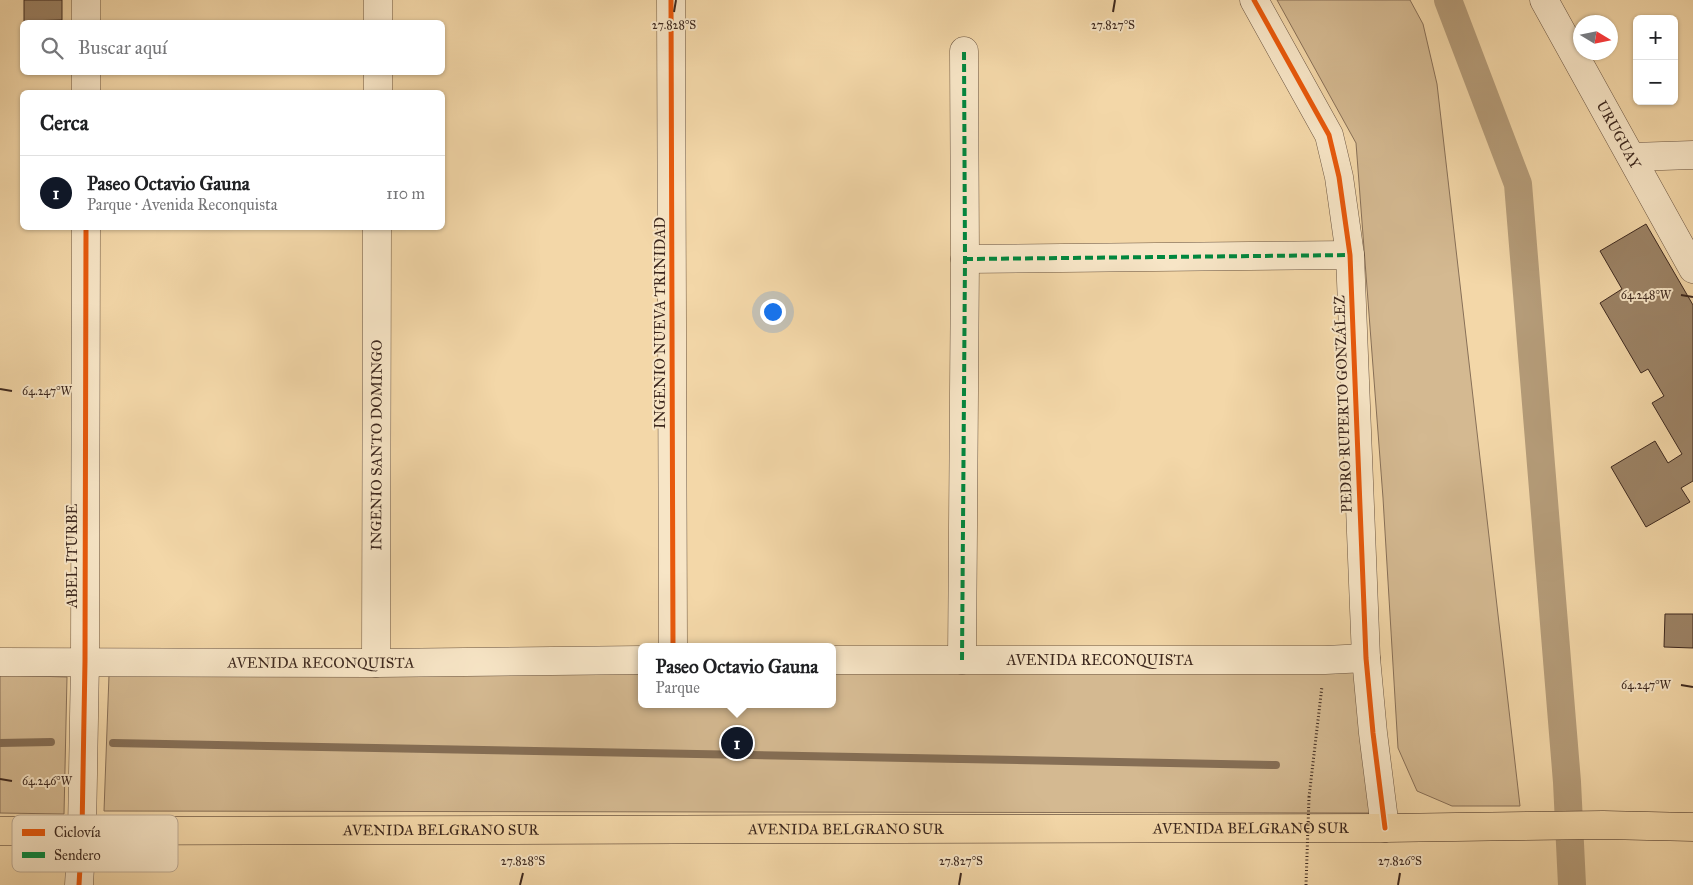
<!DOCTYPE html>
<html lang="es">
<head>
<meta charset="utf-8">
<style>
  body { margin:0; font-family:"IM FELL Great Primer",serif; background:#f6f6f6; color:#202124 }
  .controls { position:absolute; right:15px; top:15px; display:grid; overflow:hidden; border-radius:8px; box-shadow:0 1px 4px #0004 }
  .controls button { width:45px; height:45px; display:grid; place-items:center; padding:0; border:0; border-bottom:1px solid #e0e0e0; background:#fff; color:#202124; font:25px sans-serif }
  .compass { position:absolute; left:1573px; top:15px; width:45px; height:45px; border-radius:50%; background:#fff; box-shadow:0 1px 4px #0004; rotate:100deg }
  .you { position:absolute; left:772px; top:311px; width:18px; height:18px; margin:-12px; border:4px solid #fff; border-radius:50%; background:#1a73e8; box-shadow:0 0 0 8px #1a73e833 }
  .badge { display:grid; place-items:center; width:32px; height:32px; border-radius:50%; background:#111827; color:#fff; font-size:16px; font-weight:700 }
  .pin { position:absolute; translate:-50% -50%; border:2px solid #fff; box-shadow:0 1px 5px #0006 }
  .popup { position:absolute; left:638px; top:643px; width:198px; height:65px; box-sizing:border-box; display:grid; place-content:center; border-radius:8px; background:#fff; filter:drop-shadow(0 1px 4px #0005); font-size:16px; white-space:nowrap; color:#757577 }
  .popup b { font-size:19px; color:#202124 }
  .popup::after { content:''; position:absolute; left:50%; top:100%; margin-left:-10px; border:10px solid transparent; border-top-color:#fff }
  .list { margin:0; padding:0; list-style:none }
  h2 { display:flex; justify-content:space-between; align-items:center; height:65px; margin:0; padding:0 20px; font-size:21px }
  h2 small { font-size:16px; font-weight:400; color:#757577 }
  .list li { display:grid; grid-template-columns:32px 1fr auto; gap:15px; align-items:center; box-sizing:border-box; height:75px; padding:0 20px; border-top:1px solid #e0e0e0 }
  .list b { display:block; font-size:19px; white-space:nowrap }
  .list p { margin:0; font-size:16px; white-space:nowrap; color:#757577 }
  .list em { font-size:16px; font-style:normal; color:#757577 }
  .icon { flex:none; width:28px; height:28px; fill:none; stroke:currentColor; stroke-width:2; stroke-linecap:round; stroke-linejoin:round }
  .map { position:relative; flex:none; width:1693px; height:885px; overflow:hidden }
  .search { position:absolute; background:#fff; box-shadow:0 1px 4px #0004; left:20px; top:20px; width:425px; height:55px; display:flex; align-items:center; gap:12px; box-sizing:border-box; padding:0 18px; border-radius:8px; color:#757577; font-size:19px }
  .panel { position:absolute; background:#fff; box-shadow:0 1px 4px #0004; left:20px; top:90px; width:425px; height:140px; border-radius:8px }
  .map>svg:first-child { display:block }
  .green { fill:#d4b991; stroke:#887058 }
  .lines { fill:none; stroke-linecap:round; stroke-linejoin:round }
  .stream { stroke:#856e55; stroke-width:8 }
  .canal { stroke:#b59c79; stroke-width:28 }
  .building { fill:#9c8366; stroke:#3d281e }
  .street-casing { stroke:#6a5440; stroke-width:29 }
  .highway-casing { stroke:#3d281e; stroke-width:29 }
  .path { stroke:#3d281e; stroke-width:3; stroke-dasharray:1 2.5; stroke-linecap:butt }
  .street { stroke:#f7e5c6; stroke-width:28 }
  .highway { stroke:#f3d7a8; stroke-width:28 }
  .path-bridge { stroke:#3d281e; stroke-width:3; stroke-dasharray:1 2.5; stroke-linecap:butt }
  .quiet { stroke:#00873e; stroke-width:4; stroke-dasharray:8 4; stroke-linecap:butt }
  .cycleway-casing { stroke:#f7e5c6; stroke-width:8 }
  .cycleway { stroke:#e8590c; stroke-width:5 }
  .ticks { fill:none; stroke:#3d281e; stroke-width:2 }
  .labels { text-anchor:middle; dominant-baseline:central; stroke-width:4; stroke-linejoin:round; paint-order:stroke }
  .street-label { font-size:15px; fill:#3d281e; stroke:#f7e5c6 }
  .key { fill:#f7e5c6; stroke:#bfac94; stroke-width:1 }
  .key-label { font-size:14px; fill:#3d281e }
  .ticks-label { font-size:12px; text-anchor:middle; fill:#3d281e; stroke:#f7e5c6; stroke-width:4; stroke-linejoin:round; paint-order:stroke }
</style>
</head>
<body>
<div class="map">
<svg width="1693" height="885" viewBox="0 0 1693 885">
  <rect width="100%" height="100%" fill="#f3d7a8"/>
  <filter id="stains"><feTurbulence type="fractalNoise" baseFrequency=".004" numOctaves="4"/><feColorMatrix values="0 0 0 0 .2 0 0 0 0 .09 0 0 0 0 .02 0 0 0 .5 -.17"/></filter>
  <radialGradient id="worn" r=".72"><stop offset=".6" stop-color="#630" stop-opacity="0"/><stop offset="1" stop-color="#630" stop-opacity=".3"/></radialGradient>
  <path class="green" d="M1277,0h133l13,24 14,60 83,722h-68l-35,-15 -19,-43 -15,-250 -27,-355z
    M1359,668l15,145 -1270,-2 5,-136 533,-3v32h190v-33z
    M0,675l67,2 -3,137 -64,-1z"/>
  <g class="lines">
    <path class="stream" d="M0,743l51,-1
      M113,743l1163,22"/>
    <path class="canal" d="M1448,0l70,184 49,598 5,103"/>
  </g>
  <path class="building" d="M24,0h38v20l-38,1z
    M1646,224l47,81v176l-12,7 9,14 -44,25 -35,-60 44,-26 13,22 14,-9 -30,-51 12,-7 -16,-27 -7,4 -41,-70 22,-14 -22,-38z
    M1665,614h28v34l-29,-1z"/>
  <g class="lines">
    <defs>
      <g id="street">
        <path d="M671,0l2,647"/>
        <path d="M1254,0l75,135 10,42 11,78 16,403 7,75 12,95"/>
        <path id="s1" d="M1544,0l149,269"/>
        <path d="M86,22v-22"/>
        <path d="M378,22v-22"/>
        <path d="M86,92v-20"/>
        <path d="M378,92v-20"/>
        <path d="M1632,157l61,-2"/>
        <path d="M965,259l385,-4"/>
        <path id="s2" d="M832,660h493l41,-2"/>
        <path d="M962,660l3,-401 -1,-208"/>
        <path id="s3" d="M0,662l376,1 266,-3"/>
        <path id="s4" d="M376,663l1,-435"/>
        <path d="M79,885l3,-54 3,-170 1,-433"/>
      </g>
      <g id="highway">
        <path id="s5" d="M0,831l1385,-3 218,-3 90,2"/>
      </g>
    </defs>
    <use href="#street" class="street-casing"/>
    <use href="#highway" class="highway-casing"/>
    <path class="path" d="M1309,797l13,-111"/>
    <use href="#street" class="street"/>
    <use href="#highway" class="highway"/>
    <path class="path-bridge" d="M1306,885l3,-88"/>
    <path class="quiet" d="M965,259l385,-4
      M962,660l3,-401 -1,-208"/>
    <defs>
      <path id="cycleway" d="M671,0l2,647
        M1254,0l75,135 10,42 11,78 16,403 7,75 12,95
        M79,885l3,-54 3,-170 1,-433"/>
    </defs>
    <use href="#cycleway" class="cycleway-casing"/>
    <use href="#cycleway" class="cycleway"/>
  </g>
  <path class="ticks" d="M674,12l2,-12M1113,12l2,-12M1681,295l12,2M0,389l12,2M1681,685l12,2M0,779l12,2M520,885l3,-12M959,885l2,-12M1398,885l2,-12"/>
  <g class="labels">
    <g class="street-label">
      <text stroke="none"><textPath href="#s1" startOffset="154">URUGUAY</textPath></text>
      <text transform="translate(660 323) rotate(-90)">INGENIO NUEVA TRINIDAD</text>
      <text transform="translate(1343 404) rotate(-92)">PEDRO RUPERTO GONZÁLEZ</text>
      <text stroke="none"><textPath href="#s4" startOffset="218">INGENIO SANTO DOMINGO</textPath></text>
      <text transform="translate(72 556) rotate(-90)">ABEL ITURBE</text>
      <text stroke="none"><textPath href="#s2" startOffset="268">AVENIDA RECONQUISTA</textPath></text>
      <text stroke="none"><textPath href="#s3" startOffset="321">AVENIDA RECONQUISTA</textPath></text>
      <text stroke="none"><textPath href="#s5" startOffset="1251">AVENIDA BELGRANO SUR</textPath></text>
      <text stroke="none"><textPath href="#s5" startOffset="846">AVENIDA BELGRANO SUR</textPath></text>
      <text stroke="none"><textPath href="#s5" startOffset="441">AVENIDA BELGRANO SUR</textPath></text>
    </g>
  </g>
  <rect x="12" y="815" width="166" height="57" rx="8" class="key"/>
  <rect x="22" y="829" width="23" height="7" fill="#e8590c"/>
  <rect x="22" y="852" width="23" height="6" fill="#00873e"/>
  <g class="key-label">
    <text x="54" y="837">Ciclovía</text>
    <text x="54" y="860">Sendero</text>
  </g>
  <g class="ticks-label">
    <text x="674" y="29">27.828°S</text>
    <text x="1113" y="29">27.827°S</text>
    <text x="1646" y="299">64.248°W</text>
    <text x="47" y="395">64.247°W</text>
    <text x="1646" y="689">64.247°W</text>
    <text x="47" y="785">64.246°W</text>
    <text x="523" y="865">27.828°S</text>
    <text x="961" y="865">27.827°S</text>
    <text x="1400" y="865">27.826°S</text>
  </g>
  <rect width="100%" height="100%" filter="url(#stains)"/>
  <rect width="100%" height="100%" fill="url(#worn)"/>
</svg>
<div class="controls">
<button>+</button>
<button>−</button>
</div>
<svg class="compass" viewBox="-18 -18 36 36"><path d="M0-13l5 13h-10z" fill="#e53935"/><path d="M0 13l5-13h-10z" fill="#757577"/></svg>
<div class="you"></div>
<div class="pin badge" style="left:737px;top:743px">1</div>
<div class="popup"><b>Paseo Octavio Gauna</b>Parque</div>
<div class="search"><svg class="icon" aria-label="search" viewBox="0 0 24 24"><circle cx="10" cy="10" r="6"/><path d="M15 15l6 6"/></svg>Buscar aquí</div>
<section class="panel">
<h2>Cerca<small></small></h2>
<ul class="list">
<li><span class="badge">1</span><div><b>Paseo Octavio Gauna</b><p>Parque · Avenida Reconquista</p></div><em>110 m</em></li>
</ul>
</section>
</div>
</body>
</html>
